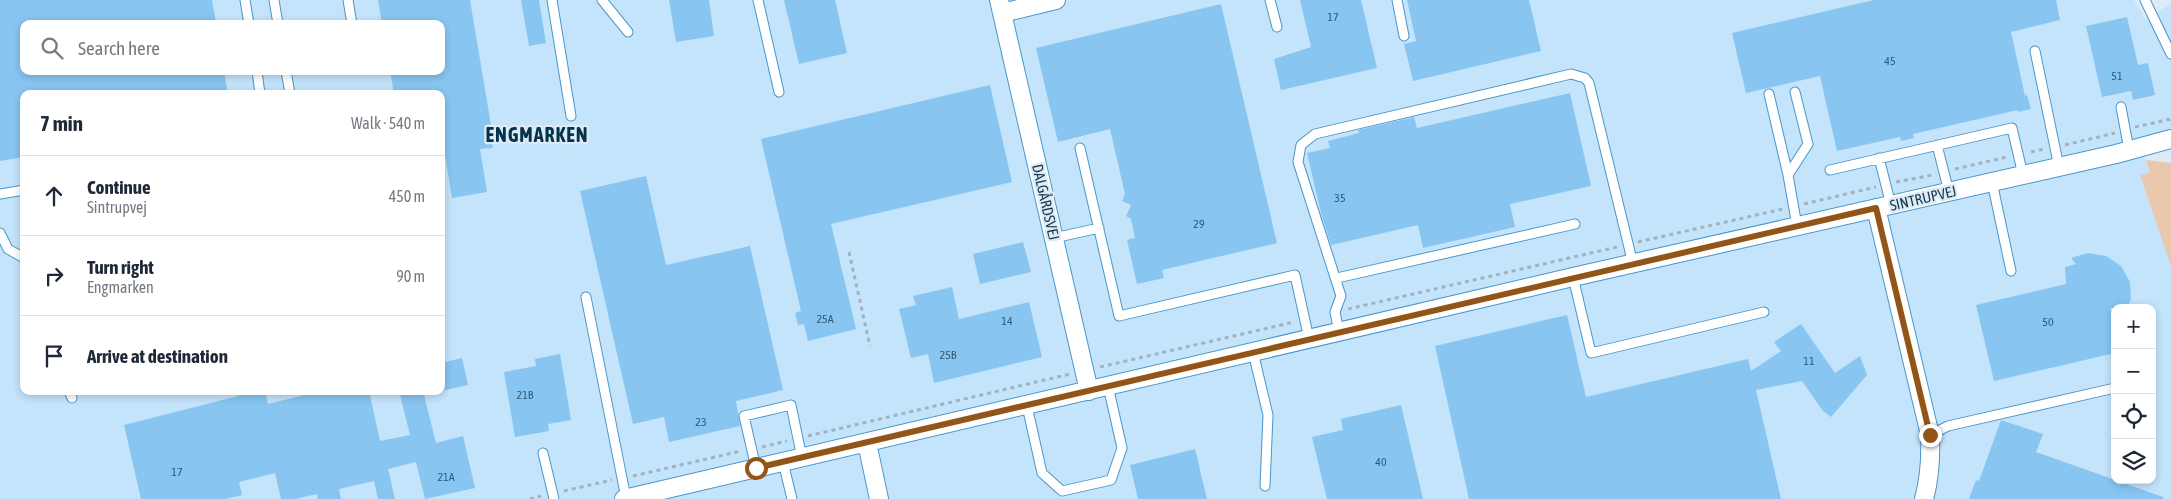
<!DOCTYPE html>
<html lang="en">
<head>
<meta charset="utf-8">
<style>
  body { margin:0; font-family:"Asap Condensed",sans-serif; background:#f6f6f7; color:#1f2937 }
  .controls { position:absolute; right:15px; bottom:15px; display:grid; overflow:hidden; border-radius:10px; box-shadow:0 2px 8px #0003 }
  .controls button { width:45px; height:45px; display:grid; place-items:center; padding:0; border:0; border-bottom:1px solid #e0e1e3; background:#fff; color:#1f2937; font:25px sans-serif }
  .stop { position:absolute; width:15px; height:15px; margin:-11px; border:4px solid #925517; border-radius:50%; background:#fff }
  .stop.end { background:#925517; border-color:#fff; box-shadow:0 1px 5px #0008 }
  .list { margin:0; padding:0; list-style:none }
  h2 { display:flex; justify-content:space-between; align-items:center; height:65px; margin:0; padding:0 20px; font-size:21px }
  h2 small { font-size:16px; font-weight:400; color:#747a83 }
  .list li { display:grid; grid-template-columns:32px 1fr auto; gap:15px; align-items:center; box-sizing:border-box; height:80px; padding:0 20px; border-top:1px solid #e0e1e3 }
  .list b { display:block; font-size:19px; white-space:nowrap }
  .list p { margin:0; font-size:16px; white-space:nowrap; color:#747a83 }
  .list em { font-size:16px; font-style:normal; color:#747a83 }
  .icon { flex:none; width:28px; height:28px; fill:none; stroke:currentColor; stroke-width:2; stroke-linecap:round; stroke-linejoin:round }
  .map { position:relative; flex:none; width:2171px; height:499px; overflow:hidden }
  .search { position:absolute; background:#fff; box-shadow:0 2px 8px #0003; left:20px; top:20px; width:425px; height:55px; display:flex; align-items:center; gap:12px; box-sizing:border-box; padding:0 18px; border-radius:10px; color:#747a83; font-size:19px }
  .panel { position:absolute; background:#fff; box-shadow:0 2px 8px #0003; left:20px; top:90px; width:425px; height:305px; border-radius:10px }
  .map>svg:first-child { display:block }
  .built { fill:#c4e4fc; fill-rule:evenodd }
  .green { fill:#eac8ad }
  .building { fill:#88c5f0 }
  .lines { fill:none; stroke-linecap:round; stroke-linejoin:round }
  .service-casing { stroke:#4996c9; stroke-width:11 }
  .minor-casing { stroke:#4996c9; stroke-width:20 }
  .path { stroke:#9fb3c1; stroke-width:3; stroke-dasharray:4 4; stroke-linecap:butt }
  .service { stroke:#fff; stroke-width:9 }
  .minor { stroke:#fff; stroke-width:18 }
  .route { stroke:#925517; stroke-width:6 }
  .labels { text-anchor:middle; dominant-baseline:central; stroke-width:4.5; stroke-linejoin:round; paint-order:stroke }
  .number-label { font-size:12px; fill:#325a75 }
  .street-label { font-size:15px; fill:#16374c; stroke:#dcebf6 }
  .district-label { font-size:20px; font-weight:bold; letter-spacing:1px; fill:#06334c; stroke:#dcebf6 }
</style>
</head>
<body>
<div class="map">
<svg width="2171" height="499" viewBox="0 0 2171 499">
  <rect width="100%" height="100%" fill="#dcebf6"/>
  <path class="built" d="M0,0h2134l11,19 26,-15v135l-29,8 29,99v253h-2171zM24,24h417v47h-417zM24,94h417v297h-417zM2115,308h37v172h-37z"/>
  <path class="green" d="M2146,160l25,3v103l-31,-91 10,-2z"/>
  <path class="building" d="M0,0h212l4,24h-192v47h200l4,23h-204v63l-24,4z
    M378,0h92l23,137h-2l2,11 -13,1 7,43 -35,6 -7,-43 -4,1v-62h-47l-4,-23h51v-47h-59z
    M521,0h18l7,43 -17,3z
    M669,0h40l5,36 -38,6z
    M784,0h51l12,53 -48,11z
    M1300,0h61l16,68 -96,22 -7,-31 37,-12z
    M1407,0h122l12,51 -128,30 -9,-37 12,-3z
    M1874,0h182l4,20 -49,12 14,64 2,-1 4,14 -13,3v-2l-105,24 1,4 -13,3 -1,-4 -63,14 -17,-75 -74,17 -14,-60z
    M1221,4l56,239 -115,27 2,8 -27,6 -10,-44 8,-2 -4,-19 -5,-3 5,-11 -9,-4 3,-7 -15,-65 -52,13 -22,-94z
    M2127,17l11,48 10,-2 7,32 -22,5 -2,-9 -29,6 -16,-71z
    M990,85l22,97 -181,42 25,105 -48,12 -4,-17 -6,1 -3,-12 6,-2 -40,-172z
    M1570,93l21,93 -81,18 5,23 -92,21 -5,-23 -87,20 -10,-32 -14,-60 23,-5 -2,-7 31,-8 -1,-3 56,-13 3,11z
    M646,176l20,89 84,-19 33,144 -47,11 4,25 -71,16 -5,-25 -31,7 -53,-233z
    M1023,242l8,30 -51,12 -7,-30z
    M2088,253l18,3 15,10 9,16 1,17 -4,9h-17l5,18v27l-121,28 -18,-76 90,-21 -1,-17 11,-3 -5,-6z
    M952,287l7,32 70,-17 13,55 -108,26 -6,-29 -17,4 -12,-49 17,-4 -3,-9z
    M1567,315l19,82 162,-38 3,12 30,-20 -7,-9 27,-18 34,49 25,-17 7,19 -36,42 -8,-6 -21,-30 -46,9 25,109h-312l-34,-153z
    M560,354l11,66 -23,4 1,7 -34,6 -11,-65 32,-6 -1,-7z
    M462,358l6,27 -27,6v-28z
    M258,391h7l3,13 53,-13h48l11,50 30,-6 -11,-44h24l13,52 27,-7 12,52 -50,11 -9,-37 -28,7 7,30h-17l-4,-18 -35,8 2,10h-23l-1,-5 -22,5h-14l-6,-26 -36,9 3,13 -17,4h-84l-17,-74z
    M1401,405l22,94h-96l-15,-62 31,-7 -2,-11z
    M2001,420l42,14 -7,18 127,45v2h-194l7,-19 3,1z
    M1195,449l12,50h-69l-8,-34z"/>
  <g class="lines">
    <defs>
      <path id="service" d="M245,0l4,24
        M274,0l4,24
        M348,0l4,24
        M552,0l19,116
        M602,0l26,32
        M758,0l21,92
        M1270,0l7,27
        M1397,0l7,36
        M2145,0l26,54
        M2035,51l24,116
        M257,71l3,23
        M286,71l4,23
        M1795,92l13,52 -20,31 9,51
        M1769,94l19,81
        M2121,107l8,43
        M1937,145l12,47
        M1080,148l39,168 176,-41 14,64
        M1879,158l12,47
        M1830,170l182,-42 11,47
        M1992,182l19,89
        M0,194l24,-4
        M0,233l8,16 16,9
        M1054,238l45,-10
        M1573,277l18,76 173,-41
        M1337,278l238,-54
        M586,297l40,201
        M1339,332l-4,-20 6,-16 -43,-134 3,-17 14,-11 256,-60 14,4 4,5 44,181
        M1253,352l15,63 -3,71
        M69,391l3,7
        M1027,406l15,67 20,18 49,-11 11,-32 -14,-62
        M1930,435l18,-9 167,-38
        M543,453l11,46
        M783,462l9,37
        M756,468l-12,-52 47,-11 11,53"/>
      <path id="minor" d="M999,0l90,391
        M1002,13l54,-13
        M1876,208l54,227c1,23 0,42 -6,64
        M867,443l12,56
        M624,499l949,-222 543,-123 55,-15"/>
    </defs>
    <use href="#service" class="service-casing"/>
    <use href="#minor" class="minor-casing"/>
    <path class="path" d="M2135,127l36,-8
      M2065,145l50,-12
      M2031,152l13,-3
      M1955,169l52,-12
      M1896,182l36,-7
      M1804,204l72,-17
      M1638,242l145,-33
      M849,252l21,94
      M1348,309l269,-62
      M1100,367l194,-45
      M808,436l262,-62
      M762,447l25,-6
      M633,476l108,-25
      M564,491l48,-11
      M530,499l11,-3"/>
    <use href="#service" class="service"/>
    <use href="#minor" class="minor"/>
  </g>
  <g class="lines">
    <path class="route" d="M756,468l1120,-260 54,227"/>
  </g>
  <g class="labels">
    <g class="number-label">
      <text x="1333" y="17">17</text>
      <text x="1890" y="61">45</text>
      <text x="2117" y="76">51</text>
      <text x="1340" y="198">35</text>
      <text x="1199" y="224">29</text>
      <text x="825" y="319">25A</text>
      <text x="1007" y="321">14</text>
      <text x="2048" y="322">50</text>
      <text x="948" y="355">25B</text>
      <text x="1809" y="361">11</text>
      <text x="525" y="395">21B</text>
      <text x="701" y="422">23</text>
      <text x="1381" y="462">40</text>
      <text x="177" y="472">17</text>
      <text x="446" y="477">21A</text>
    </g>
    <g class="street-label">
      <text transform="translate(1923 198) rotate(-13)">SINTRUPVEJ</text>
      <text transform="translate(1046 202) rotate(77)">DALGÅRDSVEJ</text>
    </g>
    <g class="district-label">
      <text x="537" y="134">ENGMARKEN</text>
    </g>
  </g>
</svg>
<div class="controls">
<button>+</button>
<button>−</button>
<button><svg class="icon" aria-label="locate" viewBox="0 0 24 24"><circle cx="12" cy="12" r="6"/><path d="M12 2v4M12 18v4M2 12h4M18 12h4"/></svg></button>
<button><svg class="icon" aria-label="layers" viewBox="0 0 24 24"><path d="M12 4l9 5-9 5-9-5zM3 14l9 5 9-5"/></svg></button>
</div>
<div class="stop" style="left:756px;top:468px"></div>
<div class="stop end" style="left:1930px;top:435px"></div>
<div class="search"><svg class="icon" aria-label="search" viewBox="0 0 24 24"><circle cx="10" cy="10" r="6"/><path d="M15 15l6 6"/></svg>Search here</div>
<section class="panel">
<h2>7 min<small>Walk · 540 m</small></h2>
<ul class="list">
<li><svg class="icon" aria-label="ahead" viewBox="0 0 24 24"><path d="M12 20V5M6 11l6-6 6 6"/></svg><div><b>Continue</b><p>Sintrupvej</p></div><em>450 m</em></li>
<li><svg class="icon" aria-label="right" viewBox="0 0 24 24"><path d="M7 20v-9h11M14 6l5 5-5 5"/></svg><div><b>Turn right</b><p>Engmarken</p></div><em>90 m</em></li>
<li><svg class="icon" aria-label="arrive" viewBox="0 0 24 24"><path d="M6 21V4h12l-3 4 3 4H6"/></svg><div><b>Arrive at destination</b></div></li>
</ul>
</section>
</div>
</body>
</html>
